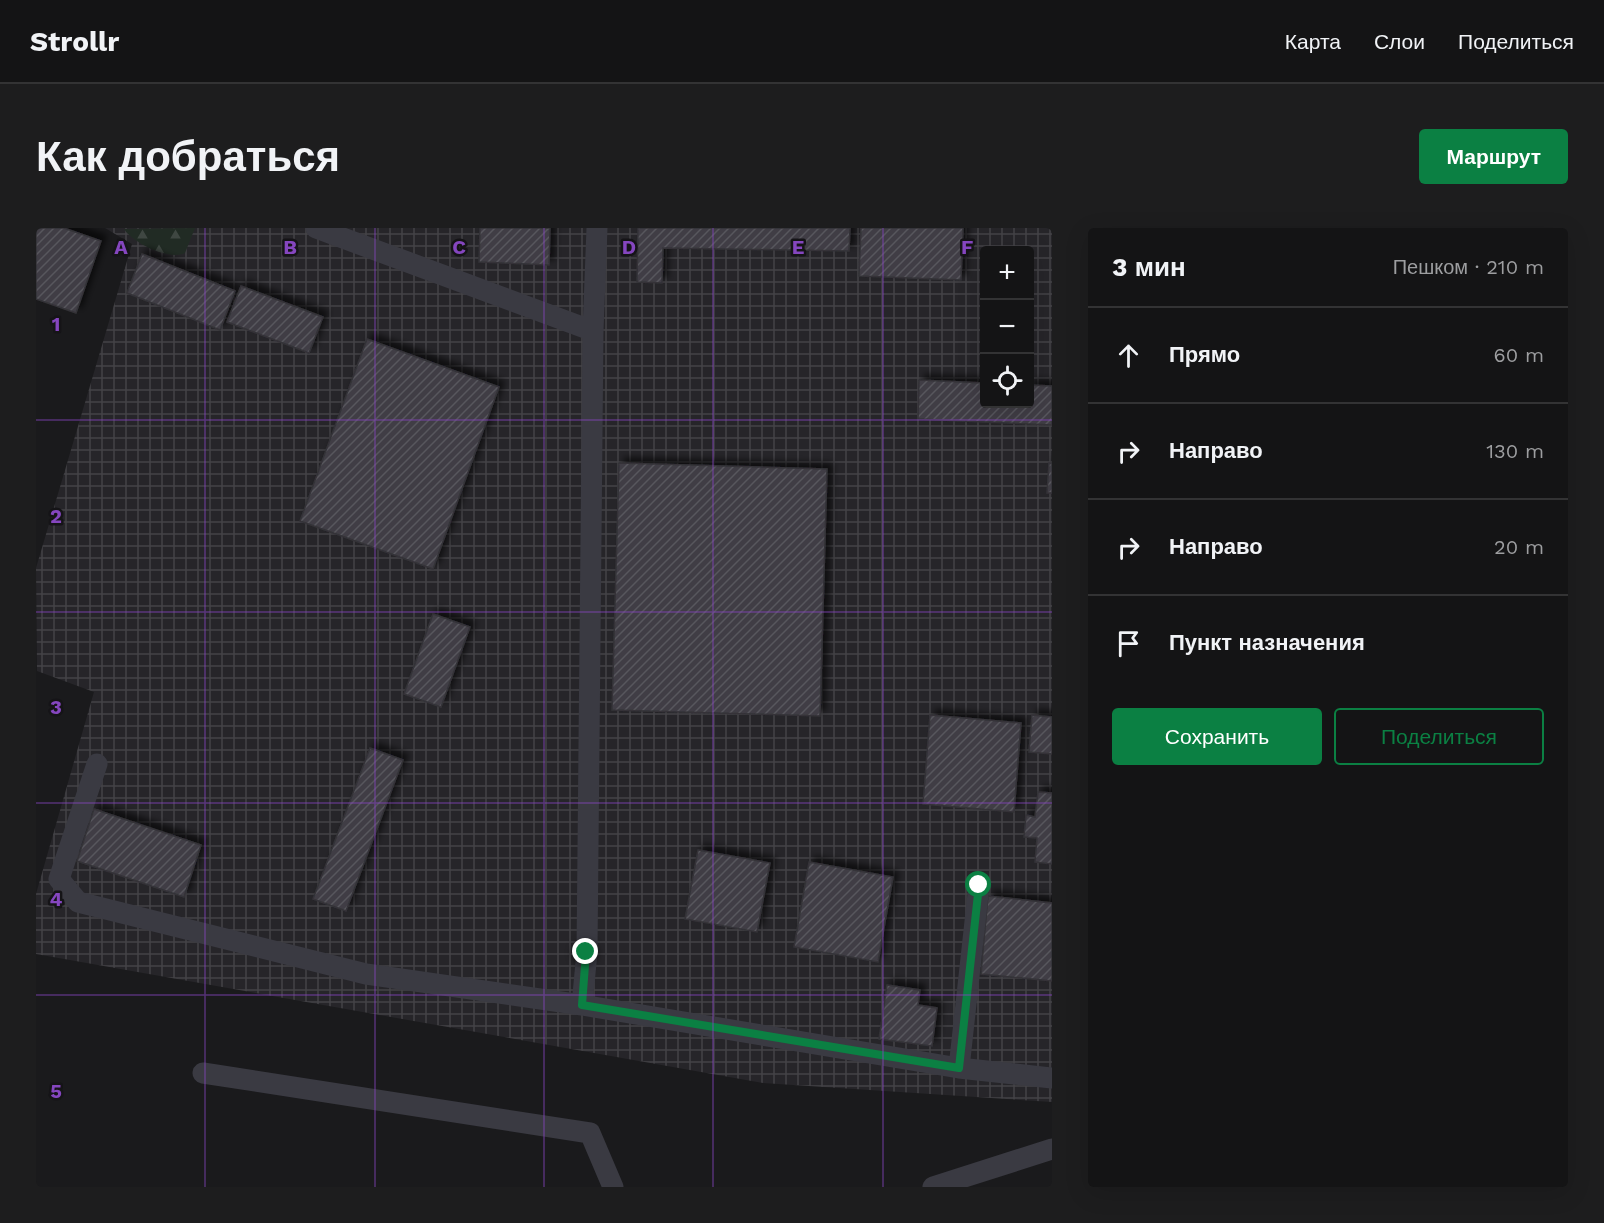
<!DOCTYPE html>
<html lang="ru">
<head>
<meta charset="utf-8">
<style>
  body { margin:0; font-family:"Work Sans",sans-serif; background:#1d1d1e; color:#f1f3f6 }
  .controls { position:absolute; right:18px; top:18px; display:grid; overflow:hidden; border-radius:6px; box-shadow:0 6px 24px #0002 }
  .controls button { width:54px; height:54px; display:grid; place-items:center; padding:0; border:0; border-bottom:2px solid #333334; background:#141415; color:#f1f3f6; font:30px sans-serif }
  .stop { position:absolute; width:18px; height:18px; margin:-14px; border:4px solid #0b8043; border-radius:50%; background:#fff }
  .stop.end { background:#0b8043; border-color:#fff; box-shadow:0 2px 6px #0008 }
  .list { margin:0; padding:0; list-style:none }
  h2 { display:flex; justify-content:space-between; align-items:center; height:78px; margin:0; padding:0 24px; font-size:26px }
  h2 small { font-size:20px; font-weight:400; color:#9d9ea0 }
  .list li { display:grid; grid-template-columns:39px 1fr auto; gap:18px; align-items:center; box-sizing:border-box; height:96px; padding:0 24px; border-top:2px solid #333334 }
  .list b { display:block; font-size:22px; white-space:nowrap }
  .list em { font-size:20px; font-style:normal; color:#9d9ea0 }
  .actions { display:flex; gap:12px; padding:18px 24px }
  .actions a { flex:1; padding:14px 0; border:2px solid #0b8043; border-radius:6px; text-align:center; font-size:21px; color:#0b8043 }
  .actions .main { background:#0b8043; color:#fff }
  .icon { flex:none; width:33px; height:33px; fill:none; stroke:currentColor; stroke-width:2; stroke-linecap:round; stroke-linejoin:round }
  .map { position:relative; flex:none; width:1016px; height:959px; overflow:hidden; border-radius:6px }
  header { display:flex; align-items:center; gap:36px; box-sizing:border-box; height:84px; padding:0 30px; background:#141415; border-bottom:2px solid #333334 }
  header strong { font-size:28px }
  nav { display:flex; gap:33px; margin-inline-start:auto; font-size:21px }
  .intro { display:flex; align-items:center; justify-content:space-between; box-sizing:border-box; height:144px; padding:0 36px }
  h1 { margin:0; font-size:42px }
  .button { padding:15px 27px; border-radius:6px; background:#0b8043; color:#fff; font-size:21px; font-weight:700 }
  main { display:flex; gap:36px; padding:0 36px }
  aside { flex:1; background:#141415; border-radius:6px; box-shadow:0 6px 24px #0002 }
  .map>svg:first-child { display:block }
  .industrial { fill:url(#industrial-grid); fill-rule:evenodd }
  .forest { fill:url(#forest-firs) }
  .building { fill:url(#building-hatch); stroke:#343338; stroke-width:1.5; filter:url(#shadow) }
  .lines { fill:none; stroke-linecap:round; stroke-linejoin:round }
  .minor { stroke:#3a3a42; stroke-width:21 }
  .route { stroke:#0b8043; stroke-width:8 }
  .grid { fill:none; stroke:#8546bf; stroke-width:1.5; stroke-opacity:0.55 }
  .grid-label { font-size:20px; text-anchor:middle; font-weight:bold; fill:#8546bf; stroke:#151417; stroke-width:5; stroke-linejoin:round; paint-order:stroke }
</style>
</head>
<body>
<header>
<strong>Strollr</strong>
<nav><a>Карта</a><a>Слои</a><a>Поделиться</a></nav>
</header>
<div class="intro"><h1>Как добраться</h1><a class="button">Маршрут</a></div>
<main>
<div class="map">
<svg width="1016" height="959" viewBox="0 0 1016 959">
  <defs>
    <pattern id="industrial-grid" width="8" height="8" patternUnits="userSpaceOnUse" patternTransform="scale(1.5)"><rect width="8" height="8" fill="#262529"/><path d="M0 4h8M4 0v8" fill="none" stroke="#434246"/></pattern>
    <pattern id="forest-firs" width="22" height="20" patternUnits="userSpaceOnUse" patternTransform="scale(1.5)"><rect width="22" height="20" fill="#212b24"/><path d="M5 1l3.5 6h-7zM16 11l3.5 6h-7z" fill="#3f4742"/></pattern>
    <pattern id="building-hatch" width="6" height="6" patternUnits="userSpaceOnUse" patternTransform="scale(1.5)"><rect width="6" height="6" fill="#3f3e44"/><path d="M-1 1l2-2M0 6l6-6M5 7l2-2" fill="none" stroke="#58575d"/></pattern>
    <filter id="shadow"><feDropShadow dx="5.5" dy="-5.5" stdDeviation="3" flood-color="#0009"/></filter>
  </defs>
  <rect width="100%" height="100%" fill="#1a1a1c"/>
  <path class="industrial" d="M69,0h947v874l-289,-19 -727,-129v-60l58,-202 -57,-21 -1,-103 96,-324zM948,22h45v154h-45z"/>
  <path class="forest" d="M159,0l-10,25c-16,8 -52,-10 -61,-24z"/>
  <path class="building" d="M0,0h28l37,13 -25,72 -40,-14z
    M444,0h70l-1,37 -70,-3z
    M602,0h212l-1,23 -186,-3 -1,35 -25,-1z
    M825,0h102l-2,52 -102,-4z
    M106,26l93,37 -15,39 -93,-37z
    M205,58l82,31 -14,36 -82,-31z
    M331,111l132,48 -66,182 -133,-48z
    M883,152l65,3v21h45v-19l23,1v39l-134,-6z
    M583,235l208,6 -7,247 -208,-6z
    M1013,235l3,1v29h-5z
    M397,386l37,13 -29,80 -37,-13z
    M894,487l91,8 -7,89 -91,-8z
    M996,487l20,2v37l-23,-2z
    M334,520l33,12 -57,151 -33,-12z
    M1002,564l14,1v71l-17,-2 2,-24 -13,-1 2,-22 9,2z
    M58,581l107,36 -17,52 -107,-36z
    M662,622l72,13 -13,69 -72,-13z
    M773,634l84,15 -15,85 -84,-15z
    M952,668l64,7v78l-71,-7z
    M851,757l33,5 -2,15 19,3 -5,38 -53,-7z"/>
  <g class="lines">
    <path class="minor" d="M280,0l277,103 -6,621 -5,53 377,63
      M557,103l4,-103
      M61,536l-38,115 19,23 288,72 216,31
      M943,657l-20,183 93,10
      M167,845l387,60 23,54
      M897,959l119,-38"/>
  </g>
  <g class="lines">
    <path class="route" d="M550,724l-4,53 377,63 20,-183"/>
  </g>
  <path class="grid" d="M169,0v959M339,0v959M508,0v959M677,0v959M847,0v959M0,192h1016M0,384h1016M0,575h1016M0,767h1016"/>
  <g class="grid-label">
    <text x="85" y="26">A</text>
    <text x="254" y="26">B</text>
    <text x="423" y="26">C</text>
    <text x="593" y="26">D</text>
    <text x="762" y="26">E</text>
    <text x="931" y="26">F</text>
    <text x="20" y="103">1</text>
    <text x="20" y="295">2</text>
    <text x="20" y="486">3</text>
    <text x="20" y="678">4</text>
    <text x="20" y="870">5</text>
  </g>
</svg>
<div class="controls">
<button>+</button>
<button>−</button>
<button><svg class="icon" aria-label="locate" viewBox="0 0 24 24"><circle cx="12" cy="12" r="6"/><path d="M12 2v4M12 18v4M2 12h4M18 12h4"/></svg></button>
</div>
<div class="stop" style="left:943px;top:657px"></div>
<div class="stop end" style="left:550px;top:724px"></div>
</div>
<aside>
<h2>3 мин<small>Пешком · 210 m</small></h2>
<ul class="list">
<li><svg class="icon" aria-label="ahead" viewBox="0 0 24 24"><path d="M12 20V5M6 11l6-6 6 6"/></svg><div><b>Прямо</b></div><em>60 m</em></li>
<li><svg class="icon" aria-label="right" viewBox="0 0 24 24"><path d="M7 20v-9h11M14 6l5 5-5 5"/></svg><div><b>Направо</b></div><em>130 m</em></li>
<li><svg class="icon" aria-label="right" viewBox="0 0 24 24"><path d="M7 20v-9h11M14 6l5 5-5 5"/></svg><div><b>Направо</b></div><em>20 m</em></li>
<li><svg class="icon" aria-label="arrive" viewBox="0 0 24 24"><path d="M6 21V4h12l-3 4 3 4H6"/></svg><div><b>Пункт назначения</b></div></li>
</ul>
<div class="actions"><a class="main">Сохранить</a><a>Поделиться</a></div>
</aside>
</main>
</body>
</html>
